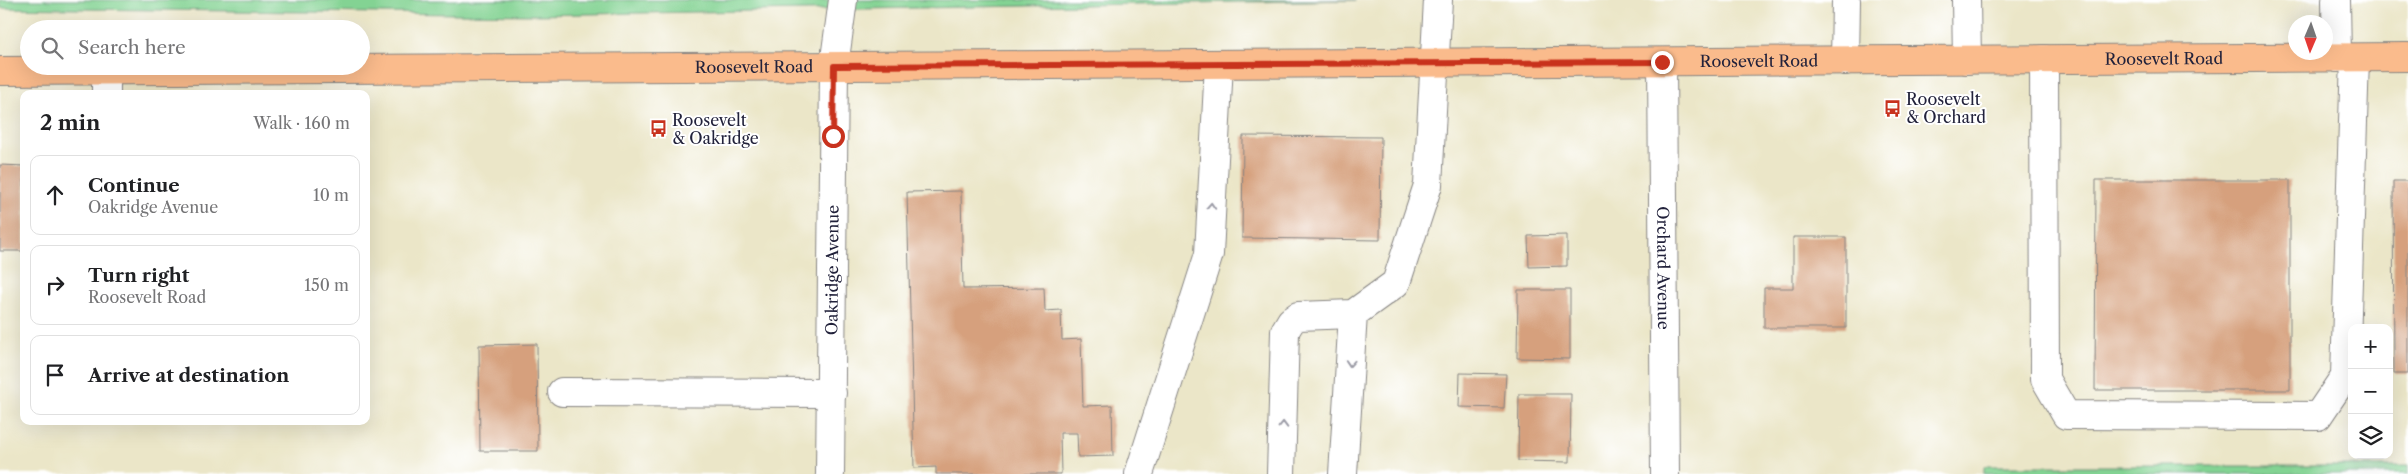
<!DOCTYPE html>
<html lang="en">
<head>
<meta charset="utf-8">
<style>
  body { margin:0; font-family:"Libre Caslon Text",serif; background:#f6f6f6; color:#202124 }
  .controls { position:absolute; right:15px; bottom:15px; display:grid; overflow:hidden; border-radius:10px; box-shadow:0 5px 20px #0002 }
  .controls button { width:45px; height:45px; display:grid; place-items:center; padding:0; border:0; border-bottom:1px solid #e0e0e0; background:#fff; color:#202124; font:25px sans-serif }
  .compass { position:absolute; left:2288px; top:15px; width:45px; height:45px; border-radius:50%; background:#fff; box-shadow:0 5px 20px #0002; rotate:182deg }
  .stop { position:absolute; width:15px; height:15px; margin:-11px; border:4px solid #c8321e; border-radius:50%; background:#fff }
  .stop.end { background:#c8321e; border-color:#fff; box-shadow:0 1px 5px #0008 }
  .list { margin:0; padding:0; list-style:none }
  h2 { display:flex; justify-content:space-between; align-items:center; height:65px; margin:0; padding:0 20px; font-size:21px }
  h2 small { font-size:16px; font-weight:400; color:#757577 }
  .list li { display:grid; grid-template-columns:32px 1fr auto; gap:15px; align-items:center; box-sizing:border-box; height:80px; margin:0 10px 10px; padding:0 10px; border:1px solid #e0e0e0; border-radius:10px }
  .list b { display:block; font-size:19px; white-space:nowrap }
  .list p { margin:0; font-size:16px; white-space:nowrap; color:#757577 }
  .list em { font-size:16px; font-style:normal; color:#757577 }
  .icon { flex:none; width:28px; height:28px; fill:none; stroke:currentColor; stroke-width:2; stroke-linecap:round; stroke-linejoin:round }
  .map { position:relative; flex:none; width:2408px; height:474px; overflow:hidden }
  .search { position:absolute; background:#fff; box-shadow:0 5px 20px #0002; left:20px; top:20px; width:350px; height:55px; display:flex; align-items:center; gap:12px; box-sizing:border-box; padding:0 18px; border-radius:28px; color:#757577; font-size:19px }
  .panel { position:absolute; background:#fff; box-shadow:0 5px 20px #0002; left:20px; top:90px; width:350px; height:335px; border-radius:10px }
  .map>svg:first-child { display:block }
  .green { fill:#83d393; stroke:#527a67 }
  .building { fill:#d6a07d }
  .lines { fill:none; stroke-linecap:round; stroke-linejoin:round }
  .minor-casing { stroke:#868482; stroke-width:30 }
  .major-casing { stroke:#868482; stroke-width:30 }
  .minor { stroke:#fff; stroke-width:28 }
  .major { stroke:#fabb8c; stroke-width:28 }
  .oneway { stroke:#9c9ca7 }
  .route { stroke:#c8321e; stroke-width:6 }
  .labels { text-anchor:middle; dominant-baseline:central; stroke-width:4; stroke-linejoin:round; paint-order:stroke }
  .street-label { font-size:16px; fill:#22223b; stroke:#fff }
  .poi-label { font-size:16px; fill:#22223b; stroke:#fff; text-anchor:start }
</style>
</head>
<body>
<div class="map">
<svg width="2408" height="474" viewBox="0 0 2408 474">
  <rect width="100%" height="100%" fill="#fff"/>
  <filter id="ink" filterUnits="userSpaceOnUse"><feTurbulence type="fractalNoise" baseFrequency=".02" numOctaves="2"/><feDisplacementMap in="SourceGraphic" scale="10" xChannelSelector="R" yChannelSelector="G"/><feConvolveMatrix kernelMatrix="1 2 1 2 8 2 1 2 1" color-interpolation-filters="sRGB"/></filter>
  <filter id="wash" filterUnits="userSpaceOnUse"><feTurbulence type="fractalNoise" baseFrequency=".0096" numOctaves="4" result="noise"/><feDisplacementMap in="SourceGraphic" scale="20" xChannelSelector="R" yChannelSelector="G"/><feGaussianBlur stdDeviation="1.12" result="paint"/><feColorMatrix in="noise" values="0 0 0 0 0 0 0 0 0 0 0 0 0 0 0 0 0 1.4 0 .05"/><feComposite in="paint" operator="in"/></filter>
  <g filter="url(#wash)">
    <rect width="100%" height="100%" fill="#ebe6c8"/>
    <path class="green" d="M0,0h1356l-823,15 -533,-7z
      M1984,466h424v8h-424z"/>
    <g id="blocks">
      <path class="building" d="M1243,136l138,1 -1,103 -138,-2z
        M0,165l24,1v85h-24z
        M2096,180h194v210h-195z
        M2393,181h15v193h-14z
        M961,191l2,98 81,-1 1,23 16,-1 1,30 19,-1 2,67 29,-1 1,51 -35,1 -1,-24h-17l1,41h-125v-7l-22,1 -7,-276z
        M1567,235v31l-38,1 -1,-31z
        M1793,237h53v91h-82v-40h29z
        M1518,290h52v69l-53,-1z
        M537,344l1,107h-58l-1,-106z
        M1460,373l46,1 -2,34 -45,-1z
        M1519,394h52l-1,68 -52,-1z"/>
    </g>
  </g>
  <g filter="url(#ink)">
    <use href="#blocks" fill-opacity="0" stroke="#868482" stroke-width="1"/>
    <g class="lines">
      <defs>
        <g id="minor">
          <path d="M1966,0l1,60"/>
          <path d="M2336,0l1,58"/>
          <path d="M2044,59l1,320 21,36 252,1 27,-40 10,-318"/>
          <path d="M1845,61l1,-61"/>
          <path id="s1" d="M1662,62l3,412"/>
          <path d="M106,94v-24"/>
          <path d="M562,392l270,1"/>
          <path id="s2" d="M830,474l4,-408 9,-66"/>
          <path d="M1139,474l70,-220 10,-190"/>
          <path d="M1281,474l4,-143 6,-10 7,-5 55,-2 43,-31 32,-98 10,-185"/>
          <path d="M1343,474l10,-160"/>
        </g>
        <g id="major">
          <path id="s3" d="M0,71l2408,-14"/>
        </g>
      </defs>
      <use href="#minor" class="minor-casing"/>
      <use href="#major" class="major-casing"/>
      <use href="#minor" class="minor"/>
      <use href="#major" class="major"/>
    </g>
    <defs><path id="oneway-chevron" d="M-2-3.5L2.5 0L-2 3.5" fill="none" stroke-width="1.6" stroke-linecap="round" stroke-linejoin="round" transform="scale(1.25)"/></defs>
    <g class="oneway">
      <use href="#oneway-chevron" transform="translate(1211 206) rotate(-87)"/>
      <use href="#oneway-chevron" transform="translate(1350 363) rotate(94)"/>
      <use href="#oneway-chevron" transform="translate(1283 425) rotate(-89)"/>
    </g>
  </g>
  <g class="lines" filter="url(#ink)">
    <path class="route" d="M833,136l1,-70 828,-4"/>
  </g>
  <defs>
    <symbol id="bus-bare" viewBox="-9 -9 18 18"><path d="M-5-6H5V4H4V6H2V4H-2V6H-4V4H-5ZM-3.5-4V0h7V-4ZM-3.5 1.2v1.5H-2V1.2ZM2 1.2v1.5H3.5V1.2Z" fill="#c8321e" stroke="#fff" stroke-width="2.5" paint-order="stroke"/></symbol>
  </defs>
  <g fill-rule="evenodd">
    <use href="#bus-bare" x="1880" y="96" width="25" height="25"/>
    <use href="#bus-bare" x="646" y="116" width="25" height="25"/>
  </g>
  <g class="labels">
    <g class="street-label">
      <text stroke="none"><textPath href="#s3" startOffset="2164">Roosevelt Road</textPath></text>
      <text stroke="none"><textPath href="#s3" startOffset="1759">Roosevelt Road</textPath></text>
      <text stroke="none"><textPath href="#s3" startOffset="754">Roosevelt Road</textPath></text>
      <text stroke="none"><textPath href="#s1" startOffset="206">Orchard Avenue</textPath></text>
      <text stroke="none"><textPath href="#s2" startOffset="204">Oakridge Avenue</textPath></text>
    </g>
    <g class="poi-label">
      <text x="1906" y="99">Roosevelt<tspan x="1906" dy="18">&amp; Orchard</tspan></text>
      <text x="672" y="120">Roosevelt<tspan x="672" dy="18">&amp; Oakridge</tspan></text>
    </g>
  </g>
</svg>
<div class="controls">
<button>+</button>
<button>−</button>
<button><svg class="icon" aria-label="layers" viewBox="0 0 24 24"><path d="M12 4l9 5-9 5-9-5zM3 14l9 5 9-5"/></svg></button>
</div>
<svg class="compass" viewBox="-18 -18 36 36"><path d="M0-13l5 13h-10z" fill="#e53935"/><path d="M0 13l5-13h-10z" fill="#757577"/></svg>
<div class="stop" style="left:833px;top:136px"></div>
<div class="stop end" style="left:1662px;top:62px"></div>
<div class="search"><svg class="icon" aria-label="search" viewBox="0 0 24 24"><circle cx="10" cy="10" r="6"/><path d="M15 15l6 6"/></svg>Search here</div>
<section class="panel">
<h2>2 min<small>Walk · 160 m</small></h2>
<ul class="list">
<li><svg class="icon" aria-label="ahead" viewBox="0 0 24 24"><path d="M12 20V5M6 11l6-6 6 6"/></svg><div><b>Continue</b><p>Oakridge Avenue</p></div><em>10 m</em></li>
<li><svg class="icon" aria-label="right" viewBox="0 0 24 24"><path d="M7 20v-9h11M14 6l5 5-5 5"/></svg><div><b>Turn right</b><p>Roosevelt Road</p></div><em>150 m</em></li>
<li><svg class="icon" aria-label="arrive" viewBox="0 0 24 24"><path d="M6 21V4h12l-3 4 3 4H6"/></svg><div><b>Arrive at destination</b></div></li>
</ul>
</section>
</div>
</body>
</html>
